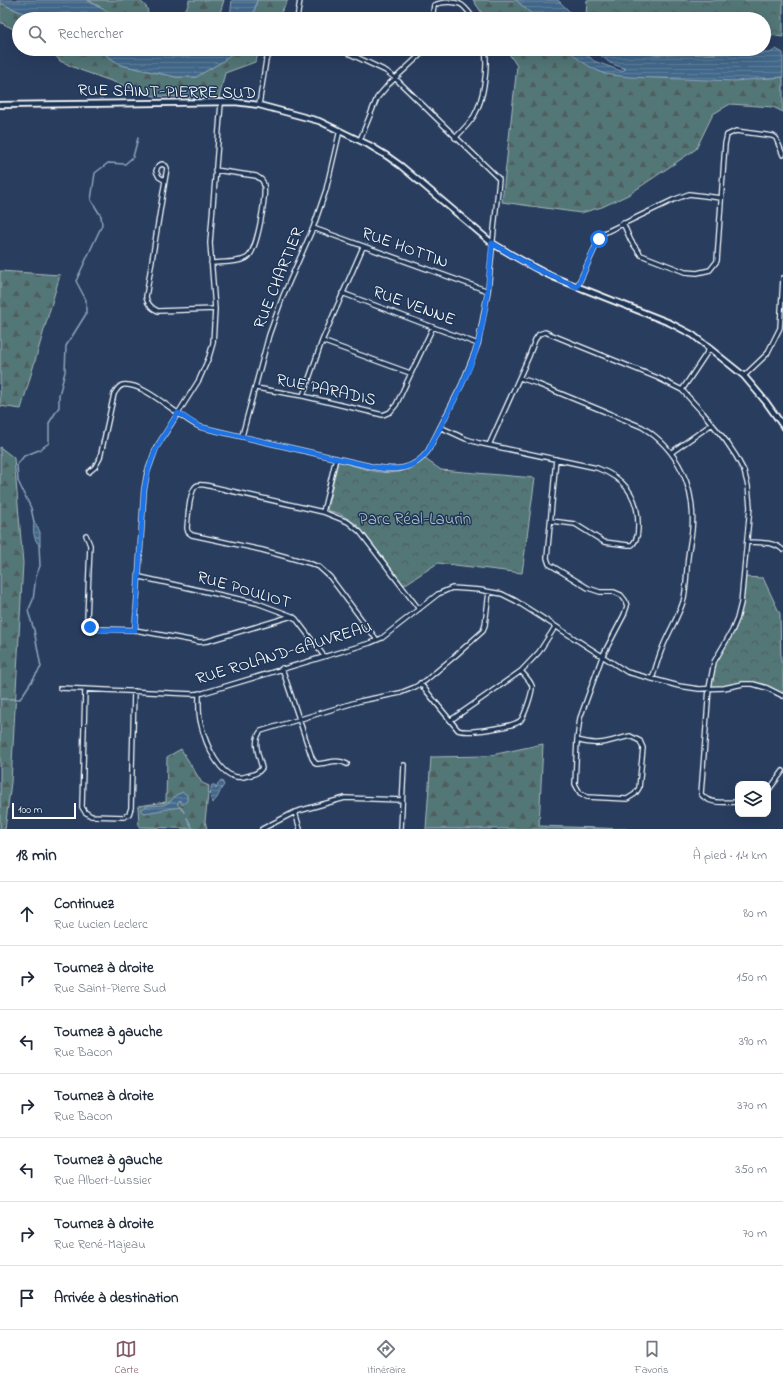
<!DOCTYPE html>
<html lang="fr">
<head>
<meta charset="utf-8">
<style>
  body { margin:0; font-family:"Indie Flower",sans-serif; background:#f6f6f7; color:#1f2937 }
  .controls { position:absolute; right:12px; bottom:12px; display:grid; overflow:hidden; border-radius:8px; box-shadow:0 4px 16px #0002 }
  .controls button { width:36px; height:36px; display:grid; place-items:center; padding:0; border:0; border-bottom:1px solid #e0e1e3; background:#fff; color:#1f2937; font:20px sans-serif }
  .scale { position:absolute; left:12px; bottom:10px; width:64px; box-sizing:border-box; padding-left:4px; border:2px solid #fff; border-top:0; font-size:11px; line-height:14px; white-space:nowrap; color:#fff; -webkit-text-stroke:3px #1d3557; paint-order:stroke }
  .stop { position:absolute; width:12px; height:12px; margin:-9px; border:3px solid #1a73e8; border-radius:50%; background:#fff }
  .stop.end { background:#1a73e8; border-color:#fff; box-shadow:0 1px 4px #0008 }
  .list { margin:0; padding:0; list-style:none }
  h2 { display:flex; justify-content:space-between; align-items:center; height:52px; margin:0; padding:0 16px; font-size:17px }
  h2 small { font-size:13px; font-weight:400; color:#747a83 }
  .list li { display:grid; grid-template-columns:26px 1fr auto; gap:12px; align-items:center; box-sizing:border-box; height:64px; padding:0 16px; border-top:1px solid #e0e1e3 }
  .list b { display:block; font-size:15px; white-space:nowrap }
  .list p { margin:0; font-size:13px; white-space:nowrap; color:#747a83 }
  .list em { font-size:13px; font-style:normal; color:#747a83 }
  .icon { flex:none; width:22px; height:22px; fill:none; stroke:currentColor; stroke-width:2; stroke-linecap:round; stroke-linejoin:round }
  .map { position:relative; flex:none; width:783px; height:829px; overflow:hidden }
  .search { position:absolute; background:#fff; box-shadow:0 4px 16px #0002; left:12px; right:12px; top:12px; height:44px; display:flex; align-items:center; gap:10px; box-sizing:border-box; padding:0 14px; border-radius:22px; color:#747a83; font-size:15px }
  .sheet { height:500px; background:#fff }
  nav { display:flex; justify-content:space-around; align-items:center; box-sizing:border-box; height:56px; border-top:1px solid #e0e1e3; background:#fff; font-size:11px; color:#747a83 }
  nav a { display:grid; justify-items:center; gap:2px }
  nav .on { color:#845c67 }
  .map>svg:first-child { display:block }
  .forest { fill:url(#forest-firs); stroke:#a9babb }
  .park { fill:url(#park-crowns); stroke:#a9babb }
  .water { fill:url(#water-rules); stroke:#8ea4b9 }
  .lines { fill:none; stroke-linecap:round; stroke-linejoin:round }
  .stream { stroke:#8ea4b9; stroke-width:1.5 }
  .street-casing { stroke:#fff; stroke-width:6 }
  .secondary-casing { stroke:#fff; stroke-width:8 }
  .street { stroke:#1d3557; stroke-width:3.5 }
  .secondary { stroke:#1d3557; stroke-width:4.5 }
  .route { stroke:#1a73e8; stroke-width:5 }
  .labels { text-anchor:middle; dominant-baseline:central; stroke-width:3; stroke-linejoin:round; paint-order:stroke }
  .street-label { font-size:17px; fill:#fff; stroke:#1d3557 }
  .park-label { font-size:17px; fill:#b2c1c2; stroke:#1d3557 }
</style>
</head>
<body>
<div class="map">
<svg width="783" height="829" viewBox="0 0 783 829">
  <defs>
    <pattern id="forest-firs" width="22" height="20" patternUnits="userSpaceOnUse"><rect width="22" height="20" fill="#537677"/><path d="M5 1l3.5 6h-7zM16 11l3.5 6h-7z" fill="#4f5d5d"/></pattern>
    <pattern id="park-crowns" width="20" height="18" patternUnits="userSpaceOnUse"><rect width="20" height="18" fill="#537677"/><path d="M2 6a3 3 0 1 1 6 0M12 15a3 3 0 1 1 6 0" fill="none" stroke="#4f5d5d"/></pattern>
    <pattern id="water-rules" width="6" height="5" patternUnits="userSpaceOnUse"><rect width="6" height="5" fill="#42688a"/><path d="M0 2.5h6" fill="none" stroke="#5e7f9c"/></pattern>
  </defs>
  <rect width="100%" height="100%" fill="#293d5f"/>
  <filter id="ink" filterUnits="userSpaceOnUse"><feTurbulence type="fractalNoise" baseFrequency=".025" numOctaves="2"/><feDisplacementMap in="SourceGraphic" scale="8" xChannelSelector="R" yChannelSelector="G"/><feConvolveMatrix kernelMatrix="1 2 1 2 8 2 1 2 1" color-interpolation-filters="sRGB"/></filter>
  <g filter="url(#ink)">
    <path class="forest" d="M88,0h51c8,7 11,9 7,19h-25z
      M189,0h35l-6,19h-46v-4c8,-3 17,-5 17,-15z
      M257,0h31l-11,19h-25z
      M473,0h43l21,19h-51z
      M0,3l37,16h-18v13l-19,-10z
      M48,49h49l24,16 55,12h20l27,-16 14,-12h24l-6,13 -30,11 -6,25 -65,-2 -74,-26 -20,-9 -6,-7z
      M506,49h62c11,11 22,18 37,25l160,4 18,-1v35l-10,-5 -43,-3 -17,10 -17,35 -68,46 -26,12 -21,6 -79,-11 15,-136z
      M619,49h129l-46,6 -16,-3 -28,4 -35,-5z
      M0,271l60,4 -39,134 -21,-3z
      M0,447l14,11 9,105 -12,219 -6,47h-5z
      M543,744l-4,82 88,3h-201l5,-72 56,-1z
      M181,749l21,34 7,3 -4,35 2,8 -68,-2 -1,-21 28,-4 1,-45z"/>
    <path class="park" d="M587,0h196v37l-19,-3v-15h-141l-37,-3z
      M425,459l16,11 94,8 -13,95 -84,-10 -34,22 -39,-51 -9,-10 -16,-10 -13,-4 11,-49c32,9 59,22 87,-2z
      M744,577l19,1 17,36 1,48h2v34l-30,-12 -44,4 5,-26 23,-43z"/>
    <path class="water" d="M0,0h85l37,19h-85l-37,-16z
      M232,0h25l-5,19h-24l2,-2z
      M516,0h42l19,19h-40z
      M97,49h140l-14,12 -27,16h-20l-55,-12z
      M568,49h13l13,12 27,10 5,-2 -16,-6 -17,-14h36l25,6 116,-2 6,-4 7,4v24l-49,4 -105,-4 -24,-3 -13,-6 -14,-9z
      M34,521l6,11v14c-7,-7 -7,-15 -6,-25z
      M222,781l2,4c-6,7 -4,12 -12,18 -2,-6 -2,-12 0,-18h3l1,4 3,-7z
      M183,792l4,3v6l-5,4 -2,-5 -3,4 3,3 -35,6 -5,-3 7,-4 17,-1 7,-4 5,-6z"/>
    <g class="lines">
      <path class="stream" d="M34,522l-3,-14 -13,-27 -1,-16 7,-9 15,-6 10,-7v-20l10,-16v-12l6,-23 1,-26 20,-32v-14l-10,-19 26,-56 -1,-9 -10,-16 4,-27 13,-10 17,1 8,-7 5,-19
        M0,699h20l21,-32 -7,-37 -6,-19 5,-11 3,-24 4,-10 -1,-21
        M180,807l4,5
        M187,818l6,11"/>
      <defs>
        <path id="street" d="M297,19l3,-19
          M432,19l2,-14c7,-3 19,-4 26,-1 5,2 11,11 14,15
          M259,105l7,-45 5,-7 5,-4
          M455,138c7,-7 14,-14 19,-22 10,-17 14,-48 11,-67
          M360,140l17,-42 11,-13 32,-30 4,-6
          M164,180l-5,-3 -3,-6 2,-5 4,-2 4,2 1,2 -21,129c1,6 5,11 12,14l57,-2
          M623,223l8,18 10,14 44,17 12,1 13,-3 7,-9 8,-117 2,-9 9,-4 37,5 3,2 7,17
          M313,228l175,63
          M211,263c9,-1 30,0 37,-6 9,-7 20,-65 15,-75 -1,-3 -4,-4 -7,-6l-41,-6
          M577,287l22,-48 5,-6 69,-33 16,-6 32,4
          M342,293l136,51
          M322,341l88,32
          M744,376l23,-22 13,-26 3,-50
          M520,378l15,5 107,44c36,22 54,61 50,103 -1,9 -3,18 -4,27 -2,16 -1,31 -5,45 -5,15 -13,28 -19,42 -5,11 -8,23 -12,35
          M256,388l47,8 80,19 7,-3 6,-7 37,-78
          M682,390l28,-42
          M303,396l19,-55 41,-94
          M440,427l26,12 13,4 118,25c27,10 41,27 41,56 0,8 0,15 -6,21h-4l-24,-3 -29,-18 -24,-3
          M242,436l27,-101 14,-39 30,-68 13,-38 14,-60
          M489,445l40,-89 6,-16 4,-6 6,-2 113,46 24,12 21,23 23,28 10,15 8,15 4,15 2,21 -9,96 -4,16 -5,12 -18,31 -5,26 -8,106c8,11 24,8 37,8
          M672,452l40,-28
          M556,459l-9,99 2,6 39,24 12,4h14l7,3 4,5 2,6 -3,9 -22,42 -22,61 -3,22 -2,44 5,9 7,4 40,2 8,-5 4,-6 4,-40 -3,-7 -10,-5c-22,5 -29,11 -53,4
          M89,472l6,-5 5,-9 14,-64c3,-4 4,-8 9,-9 22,-3 57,34 77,42l174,40c22,4 40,3 54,-16l34,-67 16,-40 10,-53 11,-112 -104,-101 -9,-7 -38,-18
          M323,512l13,-54
          M86,535l4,10 -3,74 1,5 5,5 42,1 65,12 8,-1 84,-25
          M747,542c12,1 27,-1 36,8
          M140,577l117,26 35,13 4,3 28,37
          M135,630l9,-140 3,-17 9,-25 43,-68 10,-23 4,-14 2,-34 -5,-66 11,-140
          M377,640l-47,-63 -11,-10 -10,-4 -47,-13 -70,-15 -4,-3 -1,-4c1,-10 2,-36 9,-42 2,-2 6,-1 9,-1l118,27 25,10 12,10 59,77
          M282,668l30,90 4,6c12,0 20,-6 31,0
          M420,683l38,47c9,4 54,-3 62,-9 4,-3 13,-30 12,-35 -2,-6 -8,-11 -11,-15
          M60,688l133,6 10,-1 167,-50 12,-5 56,-44 14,-6 28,2 22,4 14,7 111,71 52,14 20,3 25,-1 19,-4h10l14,4 16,8
          M85,689l-3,118 3,5 6,4 33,1 5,-3 2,-6 3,-117
          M199,693c0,10 -1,21 2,31 4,18 19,57 42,53 8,-2 15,-3 19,-9 -3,-12 -10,-27 -1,-37l99,-30 40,-8 15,-6 10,-6 30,-25 28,-25 2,-6 4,-33
          M451,720l70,-49 18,-19 16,-25
          M768,791l15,-20
          M295,812l5,17
          M262,829l33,-17 50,-14 57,2
          M401,829l3,-64"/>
        <path id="secondary" d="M0,105l235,-3 24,3 60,16 50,24 18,11 14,10 91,77c20,12 40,24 61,34l117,46 23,12 51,41 22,26 17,24"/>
      </defs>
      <use href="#street" class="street-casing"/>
      <use href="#secondary" class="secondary-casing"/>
      <use href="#street" class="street"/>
      <use href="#secondary" class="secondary"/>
    </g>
  </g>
  <g class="lines" filter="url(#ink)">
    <path class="route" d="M90,627l7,3h38l9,-140c6,-35 15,-48 34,-77l22,14 174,40c22,4 40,3 54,-16 17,-34 40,-72 50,-108 9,-33 11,-67 14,-100l42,25 43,19 22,-48"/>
  </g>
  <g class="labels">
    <g class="street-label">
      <text transform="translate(167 92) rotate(1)">RUE SAINT-PIERRE SUD</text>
      <text transform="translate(405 248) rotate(20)">RUE HOTTIN</text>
      <text transform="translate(279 278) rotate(-68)">RUE CHARTIER</text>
      <text transform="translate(414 306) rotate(20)">RUE VENNE</text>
      <text transform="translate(326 390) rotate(12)">RUE PARADIS</text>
      <text transform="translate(244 590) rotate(16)">RUE POULIOT</text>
      <text transform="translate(284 653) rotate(-17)">RUE ROLAND-GAUVREAU</text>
    </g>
    <g class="park-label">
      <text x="415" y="519">Parc Réal-Laurin</text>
    </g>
  </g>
</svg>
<div class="controls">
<button><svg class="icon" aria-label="layers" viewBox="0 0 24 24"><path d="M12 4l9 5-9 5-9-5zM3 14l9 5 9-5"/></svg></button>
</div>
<div class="scale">100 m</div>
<div class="stop" style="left:599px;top:239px"></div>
<div class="stop end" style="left:90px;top:627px"></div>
<div class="search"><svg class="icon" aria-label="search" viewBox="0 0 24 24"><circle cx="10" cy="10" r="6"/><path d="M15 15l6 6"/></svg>Rechercher</div>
</div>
<section class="sheet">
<h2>18 min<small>À pied · 1.4 km</small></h2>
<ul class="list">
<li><svg class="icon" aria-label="ahead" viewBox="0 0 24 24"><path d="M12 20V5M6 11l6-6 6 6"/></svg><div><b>Continuez</b><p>Rue Lucien Leclerc</p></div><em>80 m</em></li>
<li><svg class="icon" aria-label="right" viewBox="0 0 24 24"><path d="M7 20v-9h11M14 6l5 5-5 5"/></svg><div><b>Tournez à droite</b><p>Rue Saint-Pierre Sud</p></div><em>150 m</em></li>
<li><svg class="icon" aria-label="left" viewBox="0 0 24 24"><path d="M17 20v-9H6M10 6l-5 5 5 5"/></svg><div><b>Tournez à gauche</b><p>Rue Bacon</p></div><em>390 m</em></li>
<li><svg class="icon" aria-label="right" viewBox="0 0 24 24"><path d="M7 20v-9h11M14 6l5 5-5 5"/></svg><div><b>Tournez à droite</b><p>Rue Bacon</p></div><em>370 m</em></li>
<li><svg class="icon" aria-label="left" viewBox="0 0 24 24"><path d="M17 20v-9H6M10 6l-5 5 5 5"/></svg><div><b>Tournez à gauche</b><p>Rue Albert-Lussier</p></div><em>350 m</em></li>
<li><svg class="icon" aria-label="right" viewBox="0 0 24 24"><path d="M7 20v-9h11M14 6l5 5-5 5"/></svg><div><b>Tournez à droite</b><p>Rue René-Majeau</p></div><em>70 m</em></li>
<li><svg class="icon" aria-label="arrive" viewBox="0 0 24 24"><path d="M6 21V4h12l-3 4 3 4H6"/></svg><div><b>Arrivée à destination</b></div></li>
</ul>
</section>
<nav>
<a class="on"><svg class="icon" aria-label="map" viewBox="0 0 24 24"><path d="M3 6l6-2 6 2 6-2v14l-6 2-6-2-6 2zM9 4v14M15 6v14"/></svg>Carte</a>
<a><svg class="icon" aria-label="directions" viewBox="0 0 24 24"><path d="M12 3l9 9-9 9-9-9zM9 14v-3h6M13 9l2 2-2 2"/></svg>Itinéraire</a>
<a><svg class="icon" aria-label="saved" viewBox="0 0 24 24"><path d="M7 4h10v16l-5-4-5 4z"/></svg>Favoris</a>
</nav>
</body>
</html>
